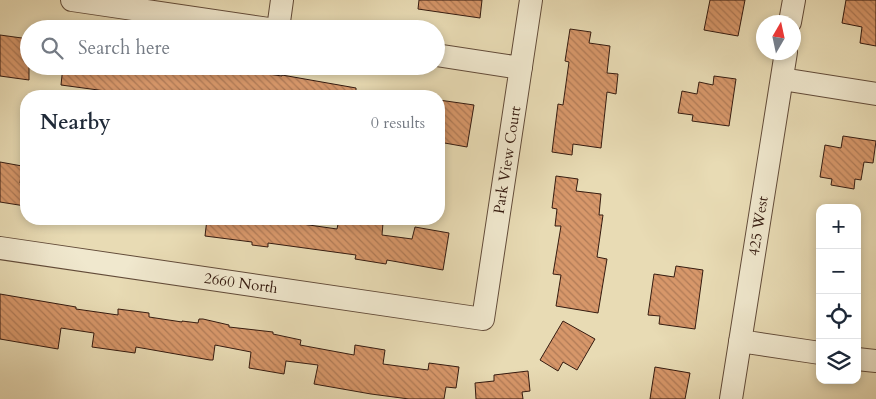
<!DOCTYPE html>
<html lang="en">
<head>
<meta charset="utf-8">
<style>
  body { margin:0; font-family:Cardo,serif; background:#f6f6f7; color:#1f2937 }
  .controls { position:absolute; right:15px; bottom:15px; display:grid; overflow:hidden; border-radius:10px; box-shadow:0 2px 8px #0003 }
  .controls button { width:45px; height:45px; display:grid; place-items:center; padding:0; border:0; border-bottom:1px solid #e0e1e3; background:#fff; color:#1f2937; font:25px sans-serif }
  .compass { position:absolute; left:756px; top:15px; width:45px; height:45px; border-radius:50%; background:#fff; box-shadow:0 2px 8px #0003; rotate:9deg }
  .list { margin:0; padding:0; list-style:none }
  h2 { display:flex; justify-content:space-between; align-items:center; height:65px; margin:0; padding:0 20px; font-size:21px }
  h2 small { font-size:16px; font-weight:400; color:#747a83 }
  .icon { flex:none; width:28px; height:28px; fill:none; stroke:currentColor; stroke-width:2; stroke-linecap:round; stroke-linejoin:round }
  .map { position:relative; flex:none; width:876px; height:399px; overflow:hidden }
  .search { position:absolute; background:#fff; box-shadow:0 2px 8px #0003; left:20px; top:20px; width:425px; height:55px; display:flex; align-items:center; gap:12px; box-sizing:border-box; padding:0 18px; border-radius:28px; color:#747a83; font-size:19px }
  .panel { position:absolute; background:#fff; box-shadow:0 2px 8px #0003; left:20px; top:90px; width:425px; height:135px; border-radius:20px }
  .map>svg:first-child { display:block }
  .building { fill:url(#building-back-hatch); stroke:#351b10 }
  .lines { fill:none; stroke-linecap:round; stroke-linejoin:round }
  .minor-casing { stroke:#624b39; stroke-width:24 }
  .minor { stroke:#f0e8ce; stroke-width:22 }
  .labels { text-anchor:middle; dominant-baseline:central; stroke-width:5; stroke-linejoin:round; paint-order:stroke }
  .street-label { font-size:15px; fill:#351b10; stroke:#f0e8ce }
</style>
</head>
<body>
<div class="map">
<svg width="876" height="399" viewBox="0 0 876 399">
  <defs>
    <pattern id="building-back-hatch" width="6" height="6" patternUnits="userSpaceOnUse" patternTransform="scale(1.25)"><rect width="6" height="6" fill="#d7976a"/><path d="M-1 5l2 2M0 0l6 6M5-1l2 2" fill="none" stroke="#af7a56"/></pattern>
  </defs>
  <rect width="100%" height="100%" fill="#e8dbb4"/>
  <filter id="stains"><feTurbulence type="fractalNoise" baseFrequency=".004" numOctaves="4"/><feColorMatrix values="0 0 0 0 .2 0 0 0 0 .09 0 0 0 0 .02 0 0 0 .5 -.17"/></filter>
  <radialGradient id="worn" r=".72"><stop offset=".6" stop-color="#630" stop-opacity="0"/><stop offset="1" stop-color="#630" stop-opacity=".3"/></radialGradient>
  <path class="building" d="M419,0h63l-2,18 -62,-9z
    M710,0h35l-7,36 -34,-6z
    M846,0h30v46l-16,-3 2,-16 -20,-4z
    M570,29l21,3 -2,11 21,3 -3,27 11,1 -2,20 -9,-2 -6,56 -28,-4 -1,11 -20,-3 6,-48 5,1 6,-43 -4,-1z
    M0,35l29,4v41l-29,-4z
    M63,66h146l73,10v-1l74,13v8h-228v-2l-67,-9z
    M714,76l22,3 -7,47 -37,-5 1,-6 -15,-2 4,-22 15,3 2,-12 14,3z
    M439,100l35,5 -7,42 -28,-5z
    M843,136l33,5 -3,22 -9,-1 -3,18 -6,-1 -1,10 -23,-4 1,-6 -12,-2 5,-32 16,3z
    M0,162l22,4 -2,17 6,2 -1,21 -25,-4z
    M556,176l22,3 -2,12 25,3 -2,21h4l-6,42 10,2 -9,54 -42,-7 5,-31 -8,-1 8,-48h-6l2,-17 -5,-1z
    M207,219h29l19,2 1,-2h47l-1,5 35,5 2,-10h31v2l13,2 -1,12 30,4 3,-12 34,6 -6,37 -56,-10 -1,4 -31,-5 1,-4 -88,-12v4l-16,-2v-3l-47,-6z
    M676,266l27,4 -8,59 -36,-5 1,-8 -12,-1 6,-41 20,3z
    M0,294l76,13v2l42,6v-6l31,4v4l33,5v-1l16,2 1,-4h4l26,6v2l44,5v2l28,6 -1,5 54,10 1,-10 30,5 -2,14 45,6 1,-7 30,4 -3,21 -10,-1 -2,12h-35l-38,-5 -57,-10 4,-19 -32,-4 -2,13 -35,-6 2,-16 -36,-7 -2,15h-3l-74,-13 -1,6 -43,-6 2,-14 -33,-5 -3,21 -58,-10z
    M563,321l32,18 -18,31 -14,-8 -5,9 -18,-11z
    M655,367l35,6 -5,26h-35z
    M528,371l2,20 -8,1 1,7h-47l-1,-16 19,-2v-6z"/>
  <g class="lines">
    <defs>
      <path id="minor" d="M72,0l197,29
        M790,22l4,-22
        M278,29l4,-29
        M436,55l85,13
        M782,79l94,15
        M0,248l483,71 48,-319
        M740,341l80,12
        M857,359l19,2
        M731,399l55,-347"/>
    </defs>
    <use href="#minor" class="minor-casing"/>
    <use href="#minor" class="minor"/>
  </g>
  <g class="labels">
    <g class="street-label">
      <text transform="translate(507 160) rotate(-81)">Park View Court</text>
      <text transform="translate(758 226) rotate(-81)">425 West</text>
      <text transform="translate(241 283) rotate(8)">2660 North</text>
    </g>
  </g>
  <rect width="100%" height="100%" filter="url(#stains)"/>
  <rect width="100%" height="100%" fill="url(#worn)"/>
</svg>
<div class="controls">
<button>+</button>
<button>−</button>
<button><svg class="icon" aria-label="locate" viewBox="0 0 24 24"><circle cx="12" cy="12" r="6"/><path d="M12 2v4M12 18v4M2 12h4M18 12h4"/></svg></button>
<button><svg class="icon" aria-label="layers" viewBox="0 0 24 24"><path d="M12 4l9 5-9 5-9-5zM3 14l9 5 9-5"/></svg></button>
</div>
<svg class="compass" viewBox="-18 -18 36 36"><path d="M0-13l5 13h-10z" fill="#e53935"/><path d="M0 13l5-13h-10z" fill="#747a83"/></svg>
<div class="search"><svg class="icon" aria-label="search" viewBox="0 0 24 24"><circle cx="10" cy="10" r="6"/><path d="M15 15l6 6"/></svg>Search here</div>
<section class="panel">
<h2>Nearby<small>0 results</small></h2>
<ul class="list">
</ul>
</section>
</div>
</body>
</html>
